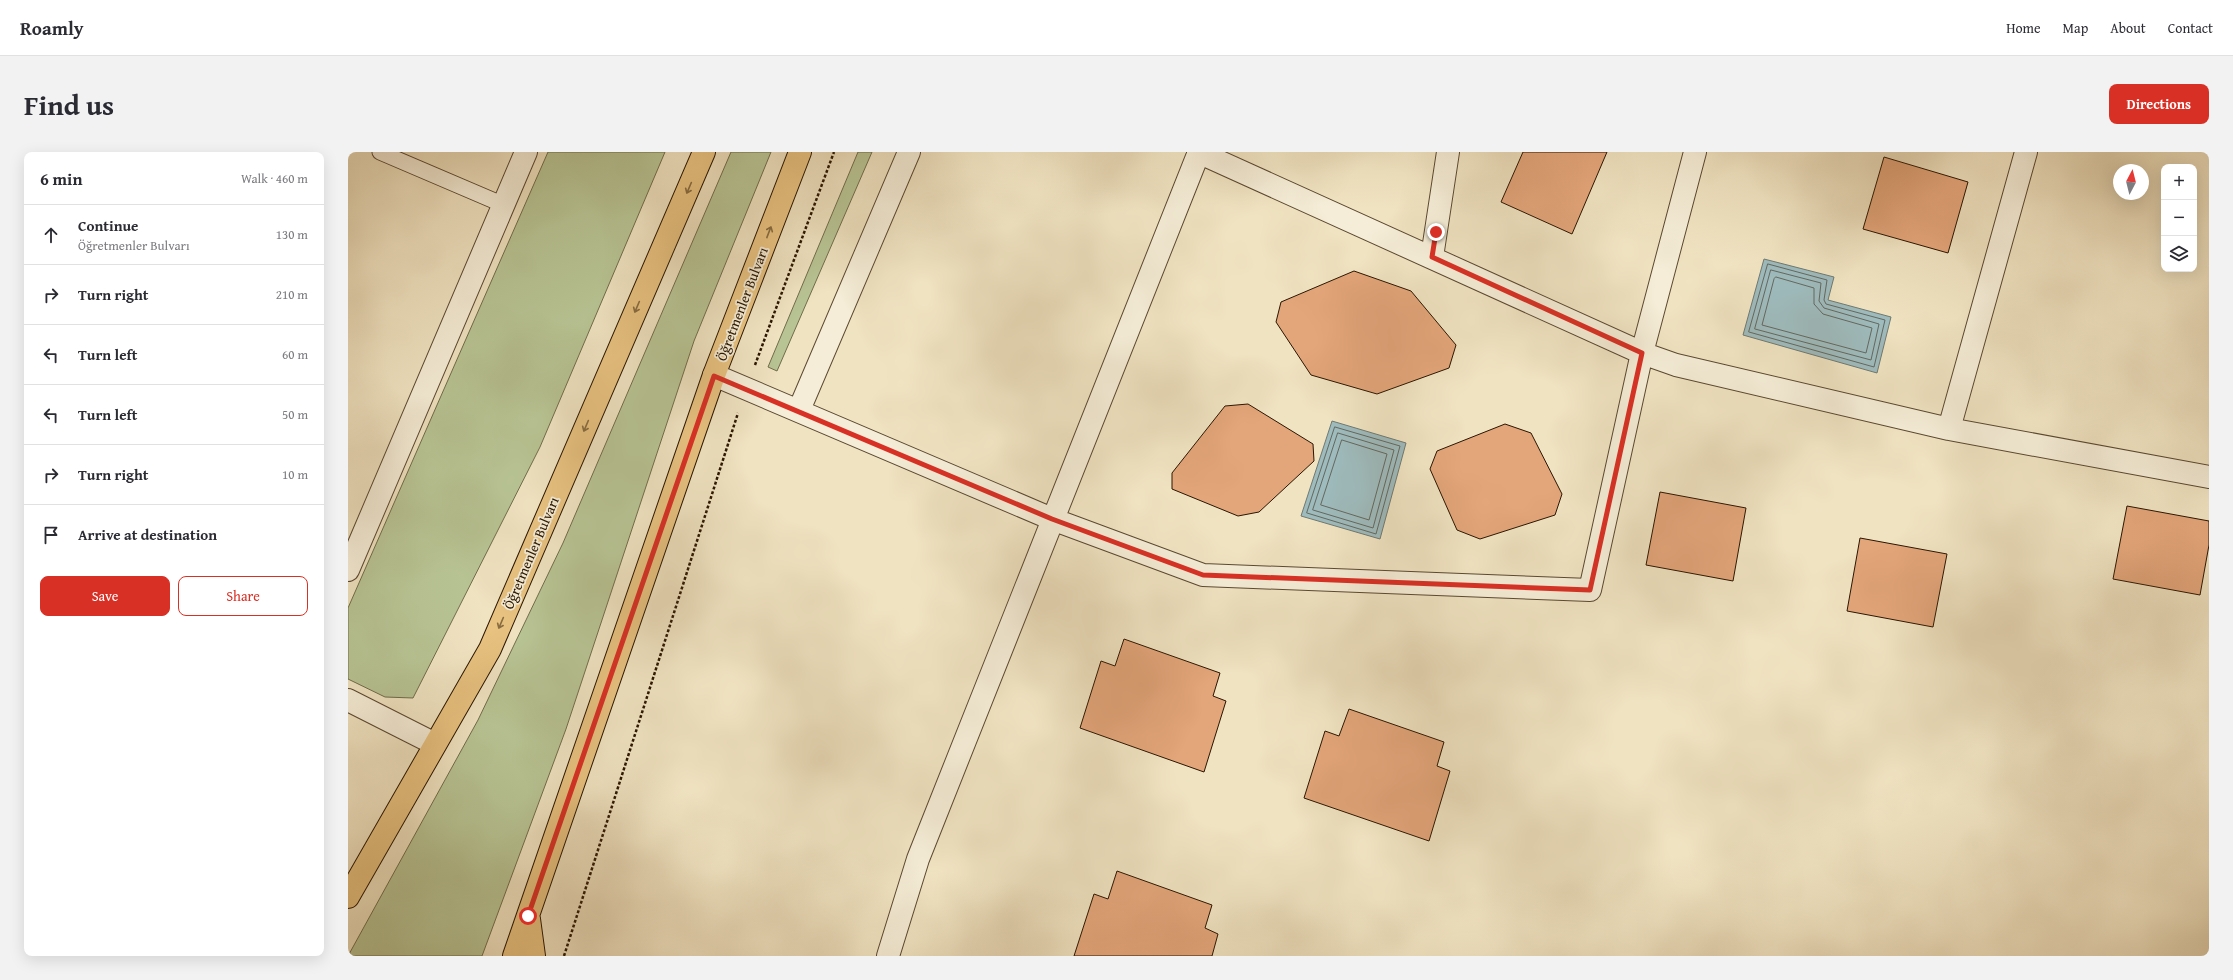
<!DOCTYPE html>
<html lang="en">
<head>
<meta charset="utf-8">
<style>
  body { margin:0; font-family:"Gentium Book Plus",serif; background:#f2f2f3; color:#2b2b33 }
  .controls { position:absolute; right:12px; top:12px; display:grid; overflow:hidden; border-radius:8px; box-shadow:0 4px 16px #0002 }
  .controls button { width:36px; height:36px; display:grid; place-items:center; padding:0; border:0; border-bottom:1px solid #e1e1e2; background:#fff; color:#2b2b33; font:20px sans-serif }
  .compass { position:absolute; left:1765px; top:12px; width:36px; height:36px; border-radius:50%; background:#fff; box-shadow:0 4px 16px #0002; rotate:7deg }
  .stop { position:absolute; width:12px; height:12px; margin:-9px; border:3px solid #d93025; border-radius:50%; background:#fff }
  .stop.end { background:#d93025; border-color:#fff; box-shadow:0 1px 4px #0008 }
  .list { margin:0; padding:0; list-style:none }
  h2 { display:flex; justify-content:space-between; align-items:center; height:52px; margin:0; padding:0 16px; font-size:17px }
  h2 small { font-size:13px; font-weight:400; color:#7c7c81 }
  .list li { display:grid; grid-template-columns:26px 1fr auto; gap:12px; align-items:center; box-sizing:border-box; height:60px; padding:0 16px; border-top:1px solid #e1e1e2 }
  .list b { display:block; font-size:15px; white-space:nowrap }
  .list p { margin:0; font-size:13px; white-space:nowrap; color:#7c7c81 }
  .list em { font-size:13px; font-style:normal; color:#7c7c81 }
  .actions { display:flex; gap:8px; padding:12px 16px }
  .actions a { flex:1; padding:9px 0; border:1px solid #d93025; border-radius:8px; text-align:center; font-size:14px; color:#d93025 }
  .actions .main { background:#d93025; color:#fff }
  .icon { flex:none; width:22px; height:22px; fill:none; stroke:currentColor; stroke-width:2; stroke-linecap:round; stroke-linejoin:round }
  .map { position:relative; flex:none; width:1861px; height:804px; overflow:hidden; border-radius:8px }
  header { display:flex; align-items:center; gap:24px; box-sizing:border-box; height:56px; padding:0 20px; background:#fff; border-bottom:1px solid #e1e1e2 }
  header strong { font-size:19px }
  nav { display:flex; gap:22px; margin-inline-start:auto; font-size:14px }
  .intro { display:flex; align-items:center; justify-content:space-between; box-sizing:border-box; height:96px; padding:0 24px }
  h1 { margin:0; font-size:28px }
  .button { padding:10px 18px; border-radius:8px; background:#d93025; color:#fff; font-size:14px; font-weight:700 }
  main { display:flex; gap:24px; padding:0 24px }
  aside { flex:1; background:#fff; border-radius:8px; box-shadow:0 4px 16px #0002 }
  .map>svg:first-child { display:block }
  .green { fill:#b8c494; stroke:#706c4a }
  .water { fill:#9ebbbd; stroke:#6f7972 }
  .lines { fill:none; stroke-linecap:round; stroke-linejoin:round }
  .shore { stroke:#64685f; stroke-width:1 }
  .building { fill:#e3a57a; stroke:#291501 }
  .lane-casing { stroke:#5b4831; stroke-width:17 }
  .street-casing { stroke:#5b4831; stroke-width:24 }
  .primary-casing { stroke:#291501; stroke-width:24 }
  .path { stroke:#291501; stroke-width:2.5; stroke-dasharray:3 2; stroke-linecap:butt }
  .lane { stroke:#f5edd7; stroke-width:15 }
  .street { stroke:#f5edd7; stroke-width:22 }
  .primary { stroke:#e8c280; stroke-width:22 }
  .oneway { stroke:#886c40 }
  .route { stroke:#d93025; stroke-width:5 }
  .labels { text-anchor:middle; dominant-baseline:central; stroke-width:3.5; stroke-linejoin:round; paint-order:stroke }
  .street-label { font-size:14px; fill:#291501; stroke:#f5edd7 }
</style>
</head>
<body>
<header>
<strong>Roamly</strong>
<nav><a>Home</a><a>Map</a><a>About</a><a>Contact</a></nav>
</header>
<div class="intro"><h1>Find us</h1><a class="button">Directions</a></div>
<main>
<aside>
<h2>6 min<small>Walk · 460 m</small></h2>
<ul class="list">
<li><svg class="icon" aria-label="ahead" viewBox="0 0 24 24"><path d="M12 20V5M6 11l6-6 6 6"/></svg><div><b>Continue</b><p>Öğretmenler Bulvarı</p></div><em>130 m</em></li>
<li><svg class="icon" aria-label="right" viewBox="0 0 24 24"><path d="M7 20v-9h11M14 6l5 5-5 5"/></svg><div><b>Turn right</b></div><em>210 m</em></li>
<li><svg class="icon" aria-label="left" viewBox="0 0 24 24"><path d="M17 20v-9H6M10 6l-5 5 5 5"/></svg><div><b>Turn left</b></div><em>60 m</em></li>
<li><svg class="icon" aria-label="left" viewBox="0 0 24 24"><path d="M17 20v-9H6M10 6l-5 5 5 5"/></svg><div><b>Turn left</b></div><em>50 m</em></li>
<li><svg class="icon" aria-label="right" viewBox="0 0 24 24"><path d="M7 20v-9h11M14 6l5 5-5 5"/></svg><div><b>Turn right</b></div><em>10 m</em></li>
<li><svg class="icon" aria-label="arrive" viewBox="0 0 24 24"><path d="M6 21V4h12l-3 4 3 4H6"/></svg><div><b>Arrive at destination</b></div></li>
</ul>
<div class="actions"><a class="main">Save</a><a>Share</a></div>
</aside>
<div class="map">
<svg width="1861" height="804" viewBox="0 0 1861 804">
  <rect width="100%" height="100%" fill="#f0e3c1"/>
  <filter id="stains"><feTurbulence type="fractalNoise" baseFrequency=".005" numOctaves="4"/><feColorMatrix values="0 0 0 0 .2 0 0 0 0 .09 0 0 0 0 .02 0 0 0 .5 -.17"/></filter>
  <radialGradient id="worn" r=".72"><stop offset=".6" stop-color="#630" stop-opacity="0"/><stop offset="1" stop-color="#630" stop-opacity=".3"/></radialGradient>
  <path class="green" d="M200,0h117l-125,295 -127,251 -28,-1 -37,-18v-71z
    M383,0h40l-77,189 -128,388 -84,227h-134l130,-236 85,-177z
    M510,0h14l-95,219 -9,-4z"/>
  <path class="water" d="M1416,107l70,18 -6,23 63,17 -14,56 -134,-38z
    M984,269l74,22 -26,96 -79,-23z"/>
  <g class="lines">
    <path class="shore" d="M1420,112l59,16 -3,20 2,4 59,16 -11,47 -125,-35z
      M1423,118l50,13 -2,18 5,7 55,16 -8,36 -116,-31z
      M1428,125l38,11v16l9,10 49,14 -6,25 -104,-28 12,-46z
      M987,275l65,19 -24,88 -69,-21z
      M990,281l56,17 -21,78 -60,-18z
      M994,288l45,14 -18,66 -48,-15z"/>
  </g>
  <path class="building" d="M1175,0h84l-35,82 -71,-32z
    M1536,5l84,25 -20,71 -85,-24z
    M1006,119l57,20 45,54 -7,23 -72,26 -66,-19 -35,-53 5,-20z
    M900,252l65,40 1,17 -55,51 -21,4 -66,-27v-16l53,-67z
    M1157,272l26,9 31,61 -7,21 -75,24 -23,-9 -27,-61 7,-18z
    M1312,340l86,16 -13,73 -87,-16z
    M1779,354l82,15v24l-9,50 -87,-16z
    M1512,386l87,16 -14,73 -86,-16z
    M776,487l96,34 -7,23 13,5 -22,71 -124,-44 21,-67 14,5z
    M1001,557l95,33 -7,24 13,5 -21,70 -125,-43 21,-67 14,5z
    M769,719l95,34 -7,23 13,6 -6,22h-138l20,-62 14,5z"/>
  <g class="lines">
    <defs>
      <path id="lane" d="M32,0l124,53"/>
      <path id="street" d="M850,0l444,201 34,12 273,64 260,48
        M1084,105l16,-105
        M366,223l338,144 151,56 387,15 52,-237 53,-201
        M451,258l110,-258
        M1601,277l77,-277
        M0,418l178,-418
        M0,548l87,44
        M540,804l30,-97 281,-707"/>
      <path id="primary" d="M0,745l142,-248 214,-497
        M181,767l5,37
        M166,804l200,-581 86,-223"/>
    </defs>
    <use href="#lane" class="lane-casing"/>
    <use href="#street" class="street-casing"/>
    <use href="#primary" class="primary-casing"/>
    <path class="path" d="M407,213l79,-213
      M216,804l174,-543"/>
    <use href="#lane" class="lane"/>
    <use href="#street" class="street"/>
    <use href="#primary" class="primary"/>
  </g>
  <defs><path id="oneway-shaft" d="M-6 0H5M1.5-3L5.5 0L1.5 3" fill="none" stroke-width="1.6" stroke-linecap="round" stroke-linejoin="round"/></defs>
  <g class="oneway">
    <use href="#oneway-shaft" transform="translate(341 36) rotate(113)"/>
    <use href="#oneway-shaft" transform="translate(421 80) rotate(-69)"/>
    <use href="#oneway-shaft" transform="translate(289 155) rotate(113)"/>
    <use href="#oneway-shaft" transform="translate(238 274) rotate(113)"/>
    <use href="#oneway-shaft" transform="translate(153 471) rotate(113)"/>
  </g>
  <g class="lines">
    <path class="route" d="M180,764l186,-540 338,143 151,56 387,15 52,-237 -210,-96 4,-25"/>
  </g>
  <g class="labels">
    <g class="street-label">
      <text transform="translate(394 152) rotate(-69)">Öğretmenler Bulvarı</text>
      <text transform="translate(183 401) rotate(-67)">Öğretmenler Bulvarı</text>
    </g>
  </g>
  <rect width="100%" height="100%" filter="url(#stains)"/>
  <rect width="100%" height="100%" fill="url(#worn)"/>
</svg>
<div class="controls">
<button>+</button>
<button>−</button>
<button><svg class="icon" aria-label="layers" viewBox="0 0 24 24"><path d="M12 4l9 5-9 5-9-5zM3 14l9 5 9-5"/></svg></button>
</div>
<svg class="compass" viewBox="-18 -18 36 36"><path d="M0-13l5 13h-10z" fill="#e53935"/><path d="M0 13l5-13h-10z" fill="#7c7c81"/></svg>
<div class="stop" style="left:180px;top:764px"></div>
<div class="stop end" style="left:1088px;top:80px"></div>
</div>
</main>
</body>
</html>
